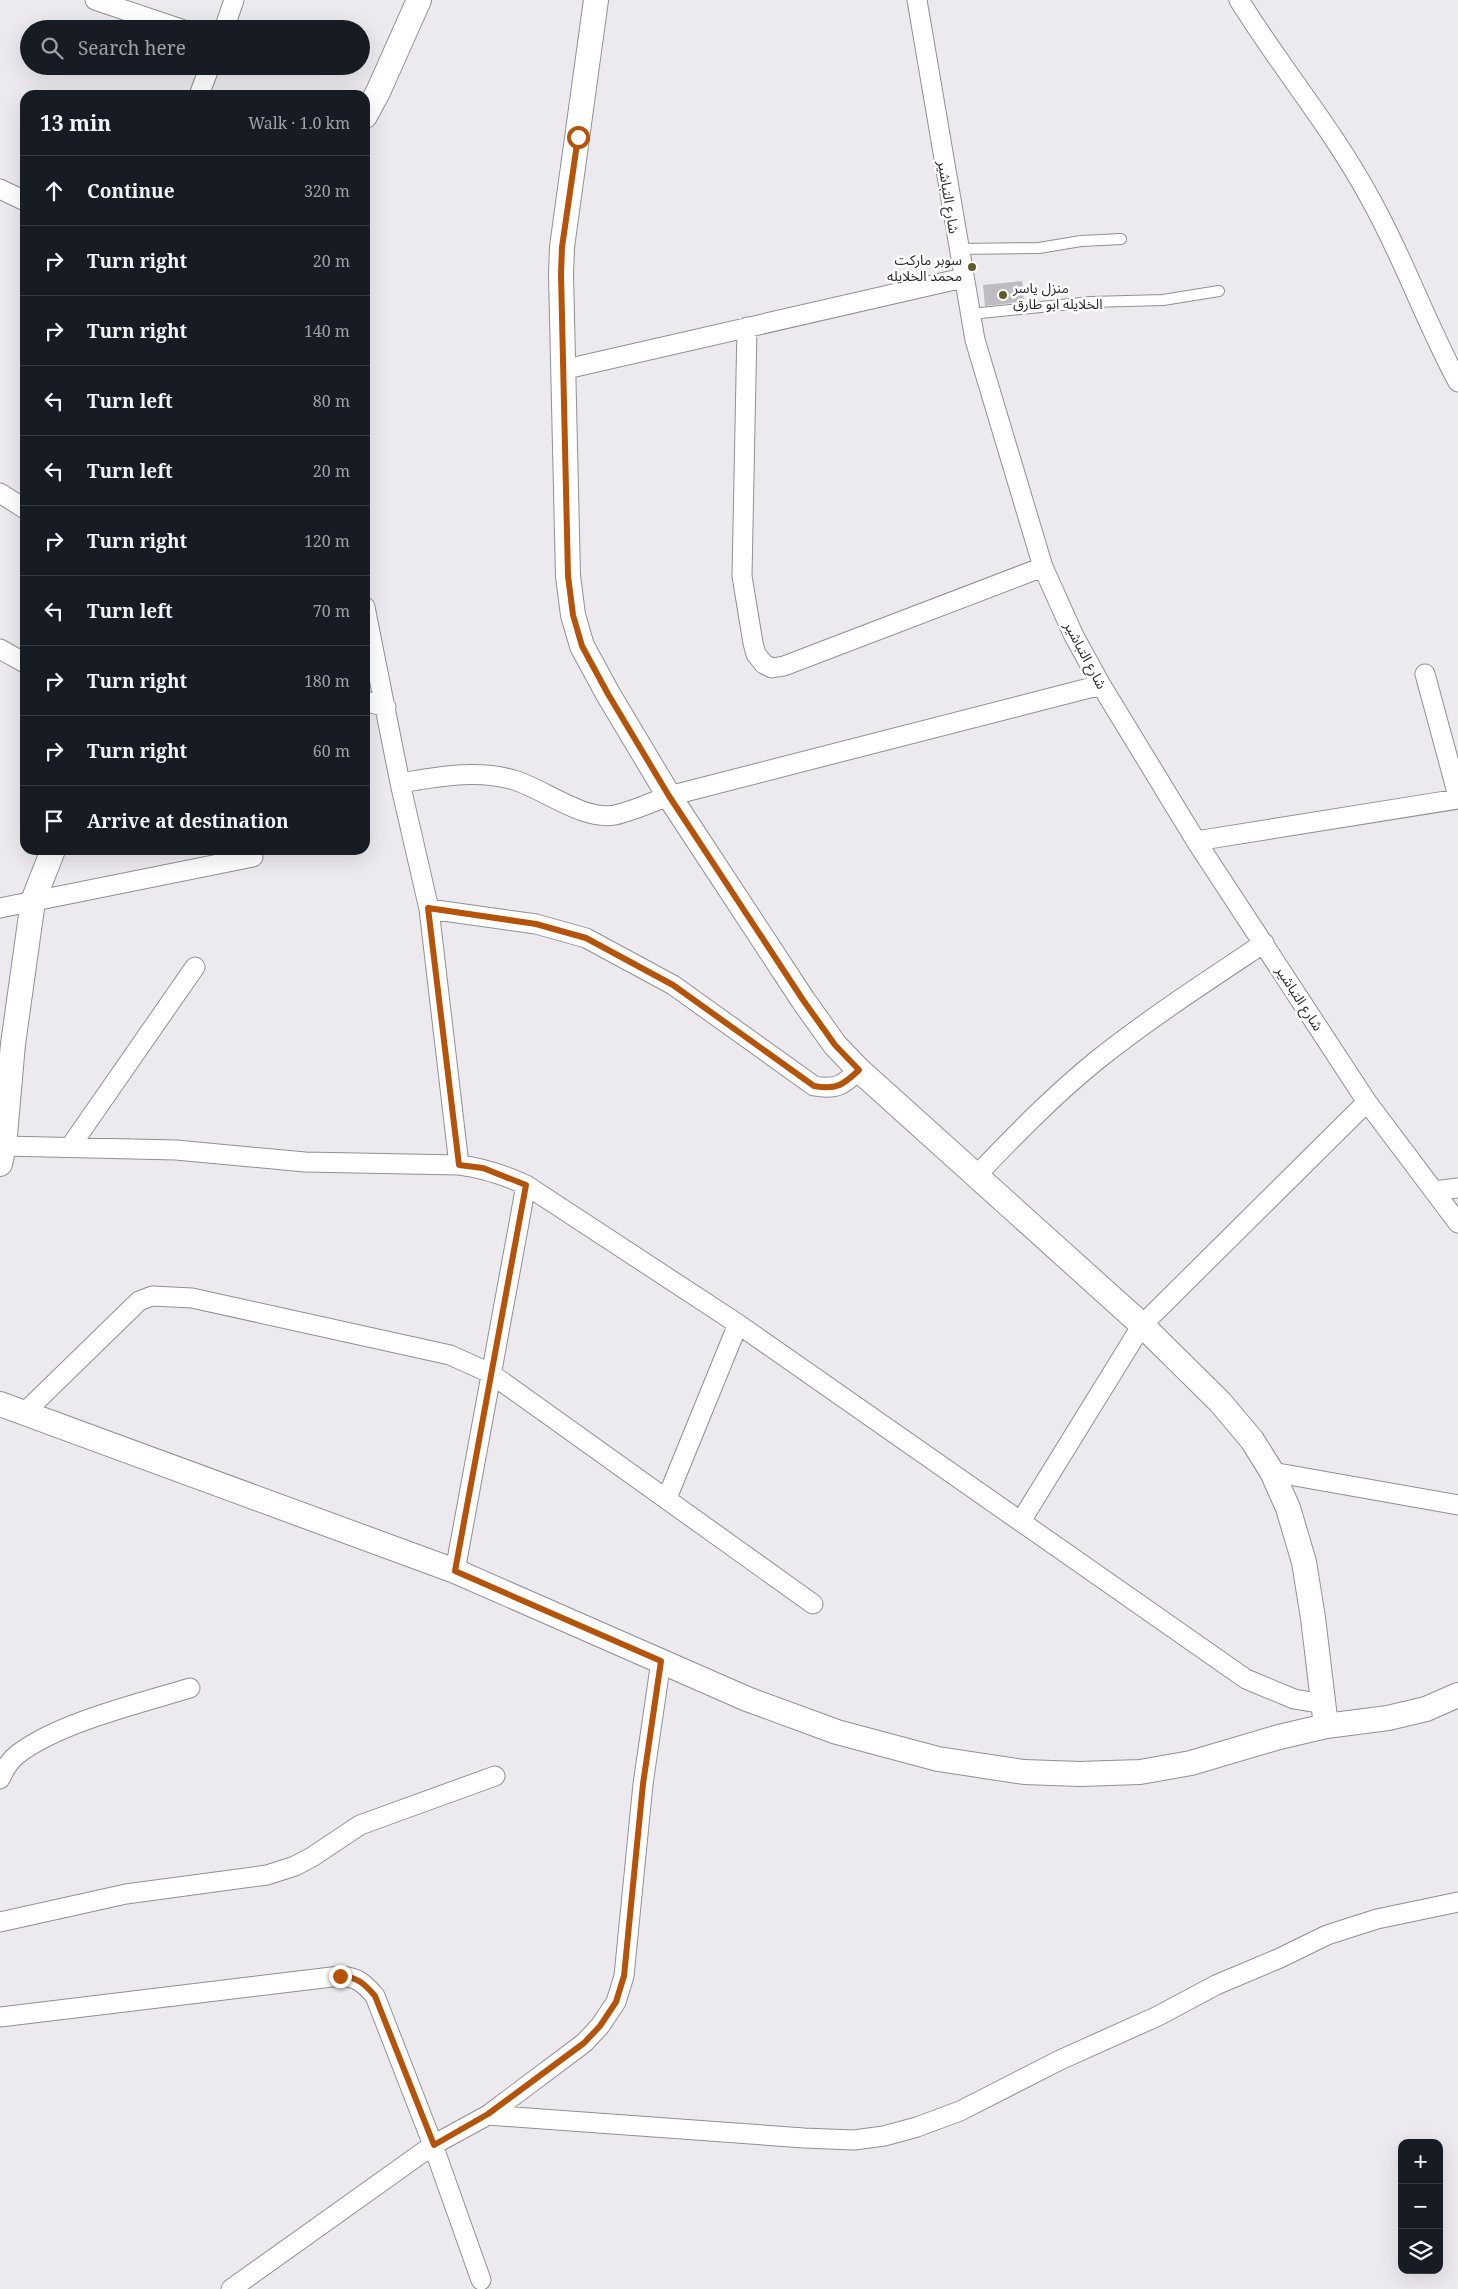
<!DOCTYPE html>
<html lang="en">
<head>
<meta charset="utf-8">
<style>
  body { margin:0; font-family:"Noto Serif","Noto Sans Arabic",serif; background:#20242c; color:#f1f3f6 }
  .controls { position:absolute; right:15px; bottom:15px; display:grid; overflow:hidden; border-radius:10px; box-shadow:0 5px 20px #0002 }
  .controls button { width:45px; height:45px; display:grid; place-items:center; padding:0; border:0; border-bottom:1px solid #363941; background:#171b24; color:#f1f3f6; font:25px sans-serif }
  .stop { position:absolute; width:15px; height:15px; margin:-11px; border:4px solid #b45309; border-radius:50%; background:#fff }
  .stop.end { background:#b45309; border-color:#fff; box-shadow:0 1px 5px #0008 }
  .list { margin:0; padding:0; list-style:none }
  h2 { display:flex; justify-content:space-between; align-items:center; height:65px; margin:0; padding:0 20px; font-size:21px }
  h2 small { font-size:16px; font-weight:400; color:#9ea1a6 }
  .list li { display:grid; grid-template-columns:32px 1fr auto; gap:15px; align-items:center; box-sizing:border-box; height:70px; padding:0 20px; border-top:1px solid #363941 }
  .list b { display:block; font-size:19px; white-space:nowrap }
  .list em { font-size:16px; font-style:normal; color:#9ea1a6 }
  .icon { flex:none; width:28px; height:28px; fill:none; stroke:currentColor; stroke-width:2; stroke-linecap:round; stroke-linejoin:round }
  .map { position:relative; flex:none; width:1458px; height:2289px; overflow:hidden }
  .search { position:absolute; background:#171b24; box-shadow:0 5px 20px #0002; left:20px; top:20px; width:350px; height:55px; display:flex; align-items:center; gap:12px; box-sizing:border-box; padding:0 18px; border-radius:28px; color:#9ea1a6; font-size:19px }
  .panel { position:absolute; background:#171b24; box-shadow:0 5px 20px #0002; left:20px; top:90px; width:350px; height:765px; border-radius:15px }
  .map>svg:first-child { display:block }
  .building { fill:#bebcc0 }
  .lines { fill:none; stroke-linecap:round; stroke-linejoin:round }
  .service-casing { stroke:#918f93; stroke-width:12 }
  .minor-casing { stroke:#918f93; stroke-width:21 }
  .tertiary-casing { stroke:#918f93; stroke-width:26 }
  .service { stroke:#fff; stroke-width:10 }
  .minor { stroke:#fff; stroke-width:19 }
  .tertiary { stroke:#fff; stroke-width:24 }
  .route { stroke:#b45309; stroke-width:6 }
  .poi-dot { fill:#615b28; stroke:#fff; stroke-width:2 }
  .labels { text-anchor:middle; dominant-baseline:central; stroke-width:5; stroke-linejoin:round; paint-order:stroke }
  .street-label { font-size:14px; fill:#2a2a2b; stroke:#fff }
  .poi-label { font-size:14px; fill:#2a2a2b; stroke:#fff; text-anchor:end }
</style>
</head>
<body>
<div class="map">
<svg width="1458" height="2289" viewBox="0 0 1458 2289">
  <rect width="100%" height="100%" fill="#eceaee"/>
  <path class="building" d="M1022,281l2,21 -39,4 -2,-21z"/>
  <g class="lines">
    <defs>
      <path id="service" d="M958,249l81,-1 42,-7 40,-2
        M970,314l121,-12 72,-2 56,-9"/>
      <path id="minor" d="M95,0l86,29
        M917,0l58,340 68,227 31,69 27,49 95,156 171,261 91,121
        M1239,0c42,68 94,129 132,200 33,59 55,123 87,182
        M224,29l10,-29
        M199,95l11,-29
        M0,189l25,12
        M747,327l-5,249 11,67 3,11 8,10 8,4 12,-2 259,-99
        M562,370l401,-92
        M0,493l25,16
        M365,607l35,176 29,126 30,256
        M0,649l25,14
        M1425,674l33,122
        M365,701l21,6
        M400,783c38,-6 76,-14 114,-3 30,9 69,41 101,35 18,-4 37,-13 54,-19l432,-111
        M1196,841l262,-42
        M0,908l253,-51
        M429,909l107,15 50,14 87,47 141,101c23,4 29,-1 45,-16
        M4,1146l172,4 129,12 154,3c25,3 45,10 67,20l212,139 508,355 48,20 30,5
        M70,1147l125,-180
        M976,1176c38,-40 77,-80 120,-115 54,-43 111,-80 168,-118
        M1434,1191l24,-3
        M23,1414l116,-113 13,-5 40,2 258,57 40,18 323,231
        M1272,1472l186,33
        M667,1498l71,-174
        M1021,1521l121,-196 225,-223
        M455,1571l71,-386
        M0,1779c4,-9 10,-19 18,-25 40,-31 122,-51 172,-66
        M0,1922l126,-28 141,-19 28,-9 17,-9 48,-32 135,-49
        M0,2017l340,-41c17,1 24,7 35,20l58,149 48,135
        M488,2115l316,23 50,2 30,-4 33,-9 43,-16 100,-51 98,-44 58,-31 64,-27 47,-23 50,-16 81,-17
        M231,2289l202,-144 55,-30 96,-72 16,-17 16,-24 8,-26 19,-192 18,-123"/>
      <path id="tertiary" d="M596,0l-34,247 -1,27 7,302 5,39 9,31 26,48 61,102 134,204 32,45 24,25 283,255 78,77 32,38 20,32 16,36 16,54 9,56 13,108
        M365,116l13,-24 41,-92
        M0,1164l4,-18 9,-102 20,-143 20,-51
        M0,1404l455,167 292,128 90,33 101,27 86,13 56,2 60,-2 51,-9 88,-26 47,-11 62,-8 38,-9 32,-14"/>
    </defs>
    <use href="#service" class="service-casing"/>
    <use href="#minor" class="minor-casing"/>
    <use href="#tertiary" class="tertiary-casing"/>
    <use href="#service" class="service"/>
    <use href="#minor" class="minor"/>
    <use href="#tertiary" class="tertiary"/>
  </g>
  <g class="lines">
    <path class="route" d="M340,1976c17,1 24,7 35,20l59,149 54,-31 96,-71 16,-17 16,-24 8,-26 19,-192 18,-123 -206,-90 71,-386 -43,-17 -24,-3 -31,-257 108,16 50,14 87,47 141,101c23,4 29,-1 45,-16l-24,-25 -32,-45 -134,-204 -61,-102 -26,-48 -9,-31 -5,-39 -7,-302 1,-27 16,-110"/>
  </g>
  <g class="poi-dot">
    <circle cx="972" cy="267" r="5"/>
    <circle cx="1003" cy="295" r="5"/>
  </g>
  <g class="labels">
    <g class="street-label">
      <text transform="translate(949 197) rotate(81)">شارع التباشير</text>
      <text transform="translate(1086 655) rotate(62)">شارع التباشير</text>
      <text transform="translate(1300 998) rotate(57)">شارع التباشير</text>
    </g>
    <g class="poi-label">
      <text x="962" y="259">سوبر ماركت<tspan x="962" dy="16">محمد الخلايله</tspan></text>
      <text x="1013" y="287" text-anchor="start">منزل ياسر<tspan x="1013" dy="16">الخلايله ابو طارق</tspan></text>
    </g>
  </g>
</svg>
<div class="controls">
<button>+</button>
<button>−</button>
<button><svg class="icon" aria-label="layers" viewBox="0 0 24 24"><path d="M12 4l9 5-9 5-9-5zM3 14l9 5 9-5"/></svg></button>
</div>
<div class="stop" style="left:578px;top:137px"></div>
<div class="stop end" style="left:340px;top:1976px"></div>
<div class="search"><svg class="icon" aria-label="search" viewBox="0 0 24 24"><circle cx="10" cy="10" r="6"/><path d="M15 15l6 6"/></svg>Search here</div>
<section class="panel">
<h2>13 min<small>Walk · 1.0 km</small></h2>
<ul class="list">
<li><svg class="icon" aria-label="ahead" viewBox="0 0 24 24"><path d="M12 20V5M6 11l6-6 6 6"/></svg><div><b>Continue</b></div><em>320 m</em></li>
<li><svg class="icon" aria-label="right" viewBox="0 0 24 24"><path d="M7 20v-9h11M14 6l5 5-5 5"/></svg><div><b>Turn right</b></div><em>20 m</em></li>
<li><svg class="icon" aria-label="right" viewBox="0 0 24 24"><path d="M7 20v-9h11M14 6l5 5-5 5"/></svg><div><b>Turn right</b></div><em>140 m</em></li>
<li><svg class="icon" aria-label="left" viewBox="0 0 24 24"><path d="M17 20v-9H6M10 6l-5 5 5 5"/></svg><div><b>Turn left</b></div><em>80 m</em></li>
<li><svg class="icon" aria-label="left" viewBox="0 0 24 24"><path d="M17 20v-9H6M10 6l-5 5 5 5"/></svg><div><b>Turn left</b></div><em>20 m</em></li>
<li><svg class="icon" aria-label="right" viewBox="0 0 24 24"><path d="M7 20v-9h11M14 6l5 5-5 5"/></svg><div><b>Turn right</b></div><em>120 m</em></li>
<li><svg class="icon" aria-label="left" viewBox="0 0 24 24"><path d="M17 20v-9H6M10 6l-5 5 5 5"/></svg><div><b>Turn left</b></div><em>70 m</em></li>
<li><svg class="icon" aria-label="right" viewBox="0 0 24 24"><path d="M7 20v-9h11M14 6l5 5-5 5"/></svg><div><b>Turn right</b></div><em>180 m</em></li>
<li><svg class="icon" aria-label="right" viewBox="0 0 24 24"><path d="M7 20v-9h11M14 6l5 5-5 5"/></svg><div><b>Turn right</b></div><em>60 m</em></li>
<li><svg class="icon" aria-label="arrive" viewBox="0 0 24 24"><path d="M6 21V4h12l-3 4 3 4H6"/></svg><div><b>Arrive at destination</b></div></li>
</ul>
</section>
</div>
</body>
</html>
